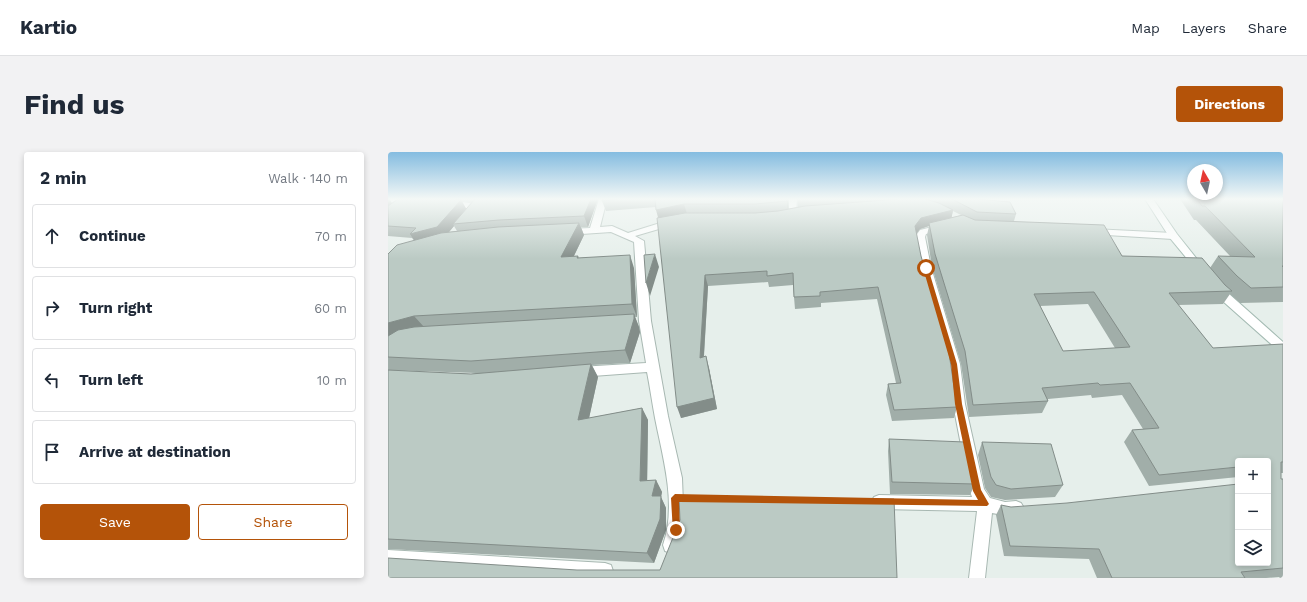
<!DOCTYPE html>
<html lang="en">
<head>
<meta charset="utf-8">
<style>
  body { margin:0; font-family:"Work Sans",sans-serif; background:#f2f2f3; color:#1f2937 }
  .controls { position:absolute; right:12px; bottom:12px; display:grid; overflow:hidden; border-radius:4px; box-shadow:0 2px 6px #0003 }
  .controls button { width:36px; height:36px; display:grid; place-items:center; padding:0; border:0; border-bottom:1px solid #e0e1e3; background:#fff; color:#1f2937; font:20px sans-serif }
  .compass { position:absolute; left:799px; top:12px; width:36px; height:36px; border-radius:50%; background:#fff; box-shadow:0 2px 6px #0003; rotate:351deg }
  .stop { position:absolute; width:12px; height:12px; margin:-9px; border:3px solid #b45309; border-radius:50%; background:#fff }
  .stop.end { background:#b45309; border-color:#fff; box-shadow:0 1px 4px #0008 }
  .list { margin:0; padding:0; list-style:none }
  h2 { display:flex; justify-content:space-between; align-items:center; height:52px; margin:0; padding:0 16px; font-size:17px }
  h2 small { font-size:13px; font-weight:400; color:#747a83 }
  .list li { display:grid; grid-template-columns:26px 1fr auto; gap:12px; align-items:center; box-sizing:border-box; height:64px; margin:0 8px 8px; padding:0 8px; border:1px solid #e0e1e3; border-radius:4px }
  .list b { display:block; font-size:15px; white-space:nowrap }
  .list em { font-size:13px; font-style:normal; color:#747a83 }
  .actions { display:flex; gap:8px; padding:12px 16px }
  .actions a { flex:1; padding:9px 0; border:1px solid #b45309; border-radius:4px; text-align:center; font-size:14px; color:#b45309 }
  .actions .main { background:#b45309; color:#fff }
  .icon { flex:none; width:22px; height:22px; fill:none; stroke:currentColor; stroke-width:2; stroke-linecap:round; stroke-linejoin:round }
  .map { position:relative; flex:none; width:895px; height:426px; overflow:hidden; border-radius:4px }
  header { display:flex; align-items:center; gap:24px; box-sizing:border-box; height:56px; padding:0 20px; background:#fff; border-bottom:1px solid #e0e1e3 }
  header strong { font-size:19px }
  nav { display:flex; gap:22px; margin-inline-start:auto; font-size:14px }
  .intro { display:flex; align-items:center; justify-content:space-between; box-sizing:border-box; height:96px; padding:0 24px }
  h1 { margin:0; font-size:28px }
  .button { padding:10px 18px; border-radius:4px; background:#b45309; color:#fff; font-size:14px; font-weight:700 }
  main { display:flex; gap:24px; padding:0 24px }
  aside { flex:1; background:#fff; border-radius:4px; box-shadow:0 2px 6px #0003 }
  .map>svg:first-child { display:block }
  .lines { fill:none; stroke-linecap:round; stroke-linejoin:round }
  .street-casing { stroke:#a8b8b2; stroke-width:2 }
  .secondary-casing { stroke:#a4bbb3; stroke-width:2 }
  .street { fill:#fff; fill-rule:evenodd }
  .secondary { fill:#fff; fill-rule:evenodd }
  .wall { fill:#a1aea9; fill-rule:evenodd }
  .shaded-wall { fill:#838d89 }
  .building { fill:#bbcac4; stroke:#838d89; fill-rule:evenodd }
  .route { fill:#b45309 }
</style>
</head>
<body>
<header>
<strong>Kartio</strong>
<nav><a>Map</a><a>Layers</a><a>Share</a></nav>
</header>
<div class="intro"><h1>Find us</h1><a class="button">Directions</a></div>
<main>
<aside>
<h2>2 min<small>Walk · 140 m</small></h2>
<ul class="list">
<li><svg class="icon" aria-label="ahead" viewBox="0 0 24 24"><path d="M12 20V5M6 11l6-6 6 6"/></svg><div><b>Continue</b></div><em>70 m</em></li>
<li><svg class="icon" aria-label="right" viewBox="0 0 24 24"><path d="M7 20v-9h11M14 6l5 5-5 5"/></svg><div><b>Turn right</b></div><em>60 m</em></li>
<li><svg class="icon" aria-label="left" viewBox="0 0 24 24"><path d="M17 20v-9H6M10 6l-5 5 5 5"/></svg><div><b>Turn left</b></div><em>10 m</em></li>
<li><svg class="icon" aria-label="arrive" viewBox="0 0 24 24"><path d="M6 21V4h12l-3 4 3 4H6"/></svg><div><b>Arrive at destination</b></div></li>
</ul>
<div class="actions"><a class="main">Save</a><a>Share</a></div>
</aside>
<div class="map">
<svg width="895" height="426" viewBox="0 0 895 426">
  <rect width="100%" height="100%" fill="#e6efeb"/>
  <g class="lines">
    <defs>
      <path id="street" d="M0,47h23l4,3 -4,3h-23z
        M107,47h14l-33,11 -27,-4 -4,-3 4,-3 27,4z
        M211,47h8l-7,28 12,-1 16,7 45,-14 4,3 -1,2 -41,12 9,5 7,80 17,95 14,62 2,52 -7,21 -6,2 -6,-2 -2,-6c14,-41 0,-86 -8,-127 -3,-16 -5,-31 -8,-46l-68,5 -4,-2 -2,-3 2,-3 4,-2 67,-4 -7,-42 -5,-79 -23,-10 -44,3 -5,-3 5,-3 23,-1z
        M401,47h8l-1,18h-6l-1,-2z
        M556,72l3,1 1,2 -1,2 -21,5 -1,3 6,30 29,97 5,40 19,85 6,9 15,4 11,-1 5,2 3,5 -3,5c-10,4 -19,2 -29,0l-7,65h-16l8,-67 -98,-2 -5,-2 -3,-5 3,-5 5,-2 93,2 -2,-6 -17,-87 -5,-40 -27,-97 -6,-30 5,-7z
        M705,77l80,4 5,3 -5,3 -83,-5 -2,-2 2,-2z
        M0,398l217,13 6,2 2,6 -2,6 -3,1h-24l-196,-12z"/>
      <path id="secondary" d="M757,47h8l24,35 27,34 2,2 -2,2h-6l-28,-34z
        M827,132l4,1 64,57v10l-4,-1 -62,-55 -7,-9z"/>
    </defs>
    <use href="#street" class="street-casing"/>
    <use href="#secondary" class="secondary-casing"/>
    <use href="#street" class="street"/>
    <use href="#secondary" class="secondary"/>
  </g>
  <path class="wall" d="M0,47h1l3,4 6,-4h200l-10,28h-7l3,8 -10,21h4l1,2 55,10 3,49h-2l4,10 1,5 -10,31 -38,2 6,12 -9,41 53,-10 6,12 -1,60h9l6,12 -1,5 5,11v22l-12,33 -266,-14v-179l83,4 5,-1 -88,-3v-116l26,-14 -2,-2 -24,-2zM74,49l8,1h2l-6,7zM66,74l3,5 -8,1z
    M214,47h186v10l10,-2v-8h180l38,15 -2,7 108,35 88,12 8,-12h12l-34,-36h-2l-14,-21h103v103l-43,1 -10,-9 -7,10 -45,1 35,43 70,-4v129h-2v6h2v99h-3l-1,-1 -13,1h-169l-8,-19 -85,-3 -8,-41 5,-10 237,58 30,-102h-30v16l-89,9 -25,-44 8,-12 11,-1 -21,-34 -30,3 -1,-3 -43,4v2l-6,12 -73,4 -8,-53 -29,-97 -5,-32 2,-9 -9,3 -4,4 5,23 36,151 -3,11 -62,3 -6,-26 2,-11 8,-1 -19,-84 -56,4v4l-26,2 -2,-24 -24,2 -1,-5 -60,4 -4,71 5,11 8,41 -36,9 -22,-200 -3,-11 -50,4 -4,-10zM565,59l8,4 -10,3zM700,152l27,44 -52,3 -23,-45z
    M501,287l86,45 -5,11 -80,-1 -2,-43z
    M594,290l81,43 -8,12 -50,3 -14,-3 -6,-9 -7,-33z"/>
  <path class="shaded-wall" d="M0,47h1l5,7 -6,6z
    M203,47h7l-10,28 -4,-11z
    M399,47h1v13l-1,-11z
    M73,48l6,10 -14,14 1,2 -10,12 -27,7 -7,-11z
    M296,52l3,10 -28,7 -3,-11z
    M565,58l-2,11 -22,2v3l-9,3 -6,8 1,-11 6,-8z
    M191,71l5,12 -17,35 -6,-13z
    M267,102l4,13 -9,29 -4,-13z
    M242,103l4,13 3,49 -5,-13z
    M317,123l3,11 -5,83 -3,-11z
    M246,162l5,13 1,5 -10,31 -5,-13z
    M26,164l11,12 -37,15v-20z
    M318,204l3,12 8,41 -36,9 -4,-11z
    M203,212l7,13 -12,55 -8,-12z
    M254,256l6,12 -1,72 -7,-11z
    M268,328l6,12 -1,5 5,11v22l-12,33 -7,-10 5,-57z"/>
  <path class="building" d="M10,47h56l7,1 -24,27 -27,7 6,-6 -28,-2v-20z
    M88,47h115l-7,17 -85,4 -46,4 21,-24z
    M214,47h16l-16,2z
    M267,47h132v2l-32,3h-71l-28,6z
    M512,47h25l14,4 14,7 -32,8 -6,8 6,30 28,97 8,54 -63,3 -6,-26 13,-1 -23,-96 -58,5v4l-26,1 -1,-24 -26,3v-5l-62,4 -5,83 6,-2 8,42 -37,9 -20,-189 28,-5h70l23,-2 27,-5z
    M564,47h26l32,3 6,12 -39,-2z
    M809,47h86v67h-1l1,1v20l-32,1 -14,-12 -19,-20 37,1 -50,-51h-3z
    M575,63l12,5 129,5 18,31 80,2 23,27 7,6 -63,2 44,55 70,-4v118h-2v17h2v89l-42,4 4,6h-133l-13,-29 -89,-3 -9,-41 10,2 56,-4 171,-19v79h30v-102h-30v6l-79,8 -27,-45 27,-2 -29,-45 -30,2 -2,-2 -56,5 6,13 -75,4 -8,-54 -30,-97 -6,-31zM706,140l36,55 -67,4 -29,-57z
    M191,71l-18,34 17,-1 -1,2 53,-3 2,49 -218,12 -26,7v-69l9,-9 44,-12 57,-6z
    M267,102l-9,29 -2,-28z
    M246,162v5l-9,31 -154,11 -83,-4v-21l10,-6 16,-3z
    M203,212l-13,56 64,-12 -2,73 16,-1 -4,16h9l-1,23 -13,34 -259,-14v-169l83,4z
    M501,287l76,3 10,42 -83,-2z
    M594,290l69,2 12,41 -52,4 -15,-4 -5,-8z
    M291,345l215,2 3,79h-509v-20l189,12h83l20,-50z"/>
  <linearGradient id="sky" x2="0" y2="1"><stop stop-color="#84bce0"/><stop offset="0.44" stop-color="#f4f8f6"/><stop offset="1" stop-color="#f4f8f6" stop-opacity="0"/></linearGradient>
  <rect width="895" height="107" fill="url(#sky)"/>
  <path class="route" d="M538,114l2,2 29,96 5,40 19,86 8,14 -2,2 -308,-4 1,28 -1,3 -3,1 -3,-1 -2,-35 4,-4 303,6 -5,-9 -18,-87 -4,-40 -28,-96z"/>
</svg>
<div class="controls">
<button>+</button>
<button>−</button>
<button><svg class="icon" aria-label="layers" viewBox="0 0 24 24"><path d="M12 4l9 5-9 5-9-5zM3 14l9 5 9-5"/></svg></button>
</div>
<svg class="compass" viewBox="-18 -18 36 36"><path d="M0-13l5 13h-10z" fill="#e53935"/><path d="M0 13l5-13h-10z" fill="#747a83"/></svg>
<div class="stop" style="left:538px;top:116px"></div>
<div class="stop end" style="left:288px;top:378px"></div>
</div>
</main>
</body>
</html>
